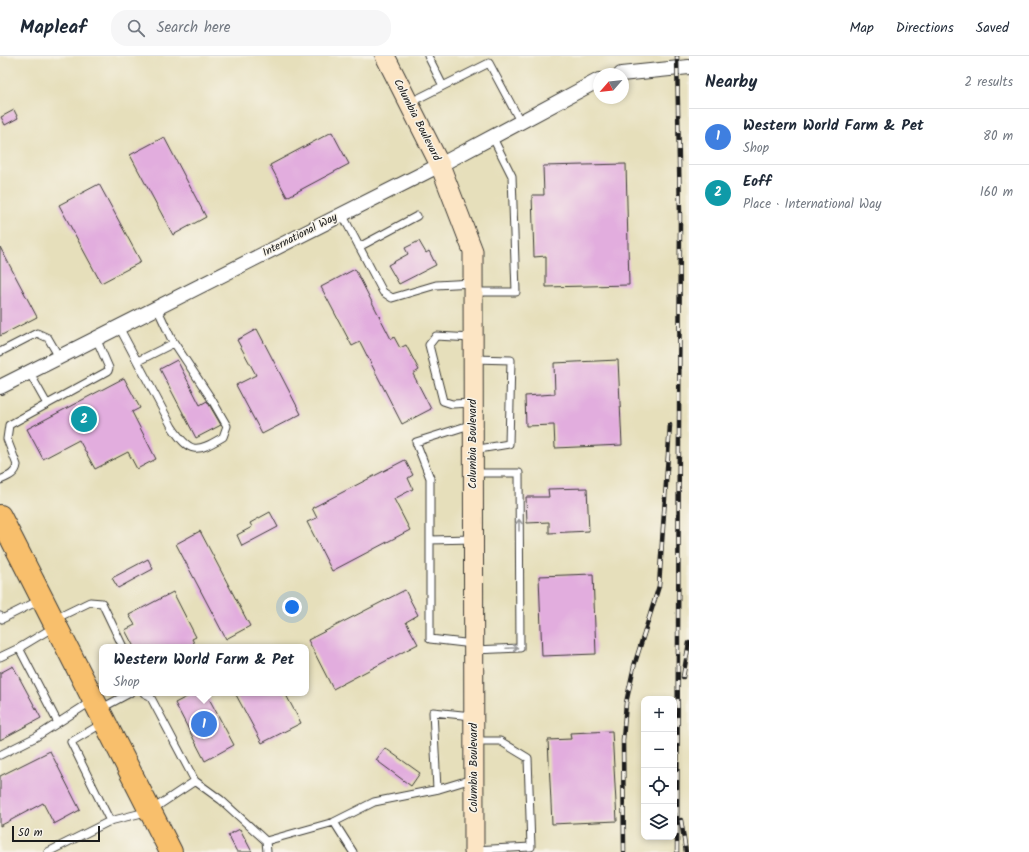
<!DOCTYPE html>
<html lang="en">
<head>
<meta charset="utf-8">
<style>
  body { margin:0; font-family:Kalam,sans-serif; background:#f6f6f7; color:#1f2937 }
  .controls { position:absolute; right:12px; bottom:12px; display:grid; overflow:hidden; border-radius:8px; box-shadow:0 2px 6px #0003 }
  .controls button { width:36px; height:36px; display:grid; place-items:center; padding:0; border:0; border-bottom:1px solid #e0e1e3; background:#fff; color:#1f2937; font:20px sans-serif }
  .compass { position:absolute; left:593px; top:12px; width:36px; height:36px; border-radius:50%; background:#fff; box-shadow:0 2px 6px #0003; rotate:242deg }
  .scale { position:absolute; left:12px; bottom:10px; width:88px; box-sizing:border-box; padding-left:4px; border:2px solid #1c1c1c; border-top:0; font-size:11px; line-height:14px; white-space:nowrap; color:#1c1c1c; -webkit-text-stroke:3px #f7f3e8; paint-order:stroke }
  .you { position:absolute; left:292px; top:551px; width:14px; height:14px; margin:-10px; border:3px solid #fff; border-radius:50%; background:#1a73e8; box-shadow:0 0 0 6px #1a73e833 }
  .badge { display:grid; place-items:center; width:26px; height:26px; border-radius:50%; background:#d93025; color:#fff; font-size:13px; font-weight:700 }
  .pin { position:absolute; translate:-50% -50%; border:2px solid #fff; box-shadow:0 1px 4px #0006 }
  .popup { position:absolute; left:99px; top:588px; width:210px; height:52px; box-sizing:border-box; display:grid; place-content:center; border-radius:8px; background:#fff; filter:drop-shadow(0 1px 3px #0005); font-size:13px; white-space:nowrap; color:#747a83 }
  .popup b { font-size:15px; color:#1f2937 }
  .popup::after { content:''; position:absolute; left:50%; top:100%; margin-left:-8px; border:8px solid transparent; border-top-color:#fff }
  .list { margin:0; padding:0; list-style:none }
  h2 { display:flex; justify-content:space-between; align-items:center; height:52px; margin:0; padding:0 16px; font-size:17px }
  h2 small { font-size:13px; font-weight:400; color:#747a83 }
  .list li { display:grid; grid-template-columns:26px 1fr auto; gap:12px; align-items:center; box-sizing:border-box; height:56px; padding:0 16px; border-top:1px solid #e0e1e3 }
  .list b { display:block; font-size:15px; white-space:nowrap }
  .list p { margin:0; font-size:13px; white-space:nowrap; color:#747a83 }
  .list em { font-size:13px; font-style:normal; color:#747a83 }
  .icon { flex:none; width:22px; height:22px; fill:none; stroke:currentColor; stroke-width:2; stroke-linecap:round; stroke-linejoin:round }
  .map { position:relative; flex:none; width:689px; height:796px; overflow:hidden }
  header { display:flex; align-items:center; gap:24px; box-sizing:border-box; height:56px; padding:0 20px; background:#fff; border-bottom:1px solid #e0e1e3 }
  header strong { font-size:19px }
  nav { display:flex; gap:22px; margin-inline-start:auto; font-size:14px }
  .search { width:280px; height:36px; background:#f6f6f7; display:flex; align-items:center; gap:10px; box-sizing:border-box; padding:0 14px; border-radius:16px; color:#747a83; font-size:15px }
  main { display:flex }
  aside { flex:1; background:#fff }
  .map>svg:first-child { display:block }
  .building { fill:#e2adde }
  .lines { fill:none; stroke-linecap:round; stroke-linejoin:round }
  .lane-casing { stroke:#3a3934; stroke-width:9 }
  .street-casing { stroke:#3a3934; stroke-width:16 }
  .secondary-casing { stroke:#3a3934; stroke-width:21 }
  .highway-casing { stroke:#3a3934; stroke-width:24 }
  .lane { stroke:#fff; stroke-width:7 }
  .street { stroke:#fff; stroke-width:14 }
  .secondary { stroke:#fce5c4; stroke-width:19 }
  .highway { stroke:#f8bf6c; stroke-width:22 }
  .rail-casing { stroke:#1c1c1c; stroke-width:4.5 }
  .rail { stroke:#f7f3e8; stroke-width:3; stroke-dasharray:9; stroke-linecap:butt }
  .oneway { stroke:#999 }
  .labels { text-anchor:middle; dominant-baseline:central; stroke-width:3; stroke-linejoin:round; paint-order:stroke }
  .street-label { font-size:11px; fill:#1c1c1c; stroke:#f7f3e8 }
</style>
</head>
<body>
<header>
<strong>Mapleaf</strong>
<div class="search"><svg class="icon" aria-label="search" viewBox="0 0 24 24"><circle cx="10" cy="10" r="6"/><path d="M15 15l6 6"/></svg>Search here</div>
<nav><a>Map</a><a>Directions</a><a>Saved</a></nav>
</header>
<main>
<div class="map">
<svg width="689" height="796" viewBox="0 0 689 796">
  <rect width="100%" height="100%" fill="#f7f3e8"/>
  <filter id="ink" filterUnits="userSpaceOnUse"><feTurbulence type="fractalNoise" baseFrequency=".025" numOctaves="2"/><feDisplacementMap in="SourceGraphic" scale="8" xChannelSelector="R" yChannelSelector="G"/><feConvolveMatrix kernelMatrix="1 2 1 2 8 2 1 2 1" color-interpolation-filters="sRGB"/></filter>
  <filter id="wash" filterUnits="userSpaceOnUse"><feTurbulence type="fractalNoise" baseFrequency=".012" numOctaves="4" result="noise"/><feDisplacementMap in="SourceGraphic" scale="16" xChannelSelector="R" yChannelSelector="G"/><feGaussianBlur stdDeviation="0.9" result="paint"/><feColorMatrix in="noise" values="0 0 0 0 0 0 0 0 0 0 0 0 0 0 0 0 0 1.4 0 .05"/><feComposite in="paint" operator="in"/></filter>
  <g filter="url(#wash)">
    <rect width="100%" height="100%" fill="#e6dfbb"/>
    <g id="blocks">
      <path class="building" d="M14,54l4,8 -13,7 -4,-8z
        M332,76l17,32 -62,33 -17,-32z
        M164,81l42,80 -33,18 -43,-80z
        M626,108l3,121 -83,2v-31l-12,1 -2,-62h12l-1,-29z
        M99,128l42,78 -40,21 -42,-78z
        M419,185l7,12 3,-2 7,14 -37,19 -11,-19 20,-11 -3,-6z
        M0,191l37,70 -37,19z
        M355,213l36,70 3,-2 6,11 6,-3 13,25 -6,4 18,35 -29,15 -42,-82 -8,4 -31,-59z
        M257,273l44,85 -39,20 -26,-49 20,-10 -19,-35z
        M177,304l23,45 7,-4 14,24 -25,13 -36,-69z
        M618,304l4,85 -67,3 -1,-23 -28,1 -1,-30 30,-2 -1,-31z
        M124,322l16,30 -8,4 24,47 -19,10 -9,-17 -33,17 -16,-29 -36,19 -16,-30z
        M405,404l8,15 -5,3 5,11 -19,10 16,31 -78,41 -25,-49 10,-4 -5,-10z
        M587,432l2,43 -40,2v-11l-22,1 -1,-26h23l-1,-8z
        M270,456l8,15 -36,19 -5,-11 15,-8 -2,-4z
        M200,475l50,95 -24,13 -50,-95z
        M148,503l5,10 -35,19 -6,-10z
        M593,518l3,80 -54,2 -3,-80z
        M405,534l13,25 -12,7 12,22 -85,45 -25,-49z
        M173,536l23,45 -4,2 4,8h-62l-9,-17 10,-5 -6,-10z
        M13,610l28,52 -41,22v-67z
        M194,637h12l28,52 -29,16 -30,-58z
        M235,637h50l16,30 -39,20z
        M612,675l5,90 -65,3 -4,-84 23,-1 -1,-6z
        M385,692l35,25 -9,13 -35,-26z
        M50,695l30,59 -26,14 -11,-21 -43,23v-50z
        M240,773l12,23h-15l-9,-17z"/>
    </g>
  </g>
  <g filter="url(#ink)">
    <use href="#blocks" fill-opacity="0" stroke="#3a3934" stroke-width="1"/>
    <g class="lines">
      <defs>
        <path id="lane" d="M443,30l46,-23 31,58
          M409,47l34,-17 -15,-30
          M342,158l41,78 9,6 44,-13 37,-2
          M359,191l58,-31
          M474,236h42l-4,-116 -20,-40
          M119,271l53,100c18,27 24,26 51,10l4,-11 -15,-26 -41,-62 -14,-30
          M472,282l-36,-2 -7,9 14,56 9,3 21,-1
          M0,296l37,-19 11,5 11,19
          M138,305l36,-18
          M29,316l18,32
          M473,368l-57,18 14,36v161l43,5
          M473,394l36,-6 2,-84 -37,-1
          M0,424c7,-3 16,-6 17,-15l-10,-26 2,-14 99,-54 1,-3 -13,-30
          M430,484l43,-1
          M0,560l2,3 38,-19
          M55,563l35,-17 12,1 21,44
          M54,571l-35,21 39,75
          M474,594l46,-2 -1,-175h-45
          M0,601l19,-9
          M144,637l6,3 45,85 26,19 45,41 68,-19 19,30
          M100,653l30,-16
          M103,667l-32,19 39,79 40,-10 45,-30
          M0,699l36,-18 56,-36
          M437,733l-4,-77 39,4
          M334,766l40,-20 65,-13 33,-10
          M266,785l1,11
          M474,794l57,-3 -3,-89 -28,-17h-25
          M48,796l62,-31"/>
        <path id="street" d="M621,18l68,-7
          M0,331l440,-222 159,-85"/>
        <path id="secondary" d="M385,0l55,109 33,86 1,601"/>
        <path id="highway" d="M0,460l171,336"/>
      </defs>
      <use href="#lane" class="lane-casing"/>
      <use href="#street" class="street-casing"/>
      <use href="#secondary" class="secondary-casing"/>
      <use href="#highway" class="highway-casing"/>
      <use href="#lane" class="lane"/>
      <use href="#street" class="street"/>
      <use href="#secondary" class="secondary"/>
      <use href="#highway" class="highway"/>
      <defs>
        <path id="rail" d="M683,621l6,-34
          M681,764l5,32
          M624,796l-1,-112 3,-37 8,-37 25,-80 11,-161
          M677,796l3,-636 -3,-160"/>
      </defs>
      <use href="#rail" class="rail-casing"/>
      <use href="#rail" class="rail"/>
    </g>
    <defs><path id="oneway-shaft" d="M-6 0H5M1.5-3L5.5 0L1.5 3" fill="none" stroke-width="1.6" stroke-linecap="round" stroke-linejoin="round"/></defs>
    <g class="oneway">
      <use href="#oneway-shaft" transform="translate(519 469) rotate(-90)"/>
      <use href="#oneway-shaft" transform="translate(512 592) rotate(-3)"/>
    </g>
  </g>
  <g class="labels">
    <g class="street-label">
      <text transform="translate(417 64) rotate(63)">Columbia Boulevard</text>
      <text transform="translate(300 179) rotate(-27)">International Way</text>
      <text transform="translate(473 388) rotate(-90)">Columbia Boulevard</text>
      <text transform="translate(474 712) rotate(-90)">Columbia Boulevard</text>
    </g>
  </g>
</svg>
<div class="controls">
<button>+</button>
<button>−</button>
<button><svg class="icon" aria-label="locate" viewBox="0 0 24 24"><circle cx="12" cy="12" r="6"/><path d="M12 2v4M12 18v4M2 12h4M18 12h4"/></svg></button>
<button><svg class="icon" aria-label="layers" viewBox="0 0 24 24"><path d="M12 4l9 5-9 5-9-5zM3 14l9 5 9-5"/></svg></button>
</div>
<svg class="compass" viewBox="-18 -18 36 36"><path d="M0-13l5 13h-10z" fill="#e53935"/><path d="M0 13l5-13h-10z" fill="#747a83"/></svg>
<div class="scale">50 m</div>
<div class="you"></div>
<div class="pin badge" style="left:204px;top:668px;background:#3f7fe0">1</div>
<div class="popup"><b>Western World Farm &amp; Pet</b>Shop</div>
<div class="pin badge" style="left:84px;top:363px;background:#0f9aa8">2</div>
</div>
<aside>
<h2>Nearby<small>2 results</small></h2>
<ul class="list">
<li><span class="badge" style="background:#3f7fe0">1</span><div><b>Western World Farm &amp; Pet</b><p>Shop</p></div><em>80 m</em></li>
<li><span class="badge" style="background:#0f9aa8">2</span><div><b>Eoff</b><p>Place · International Way</p></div><em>160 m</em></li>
</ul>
</aside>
</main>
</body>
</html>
